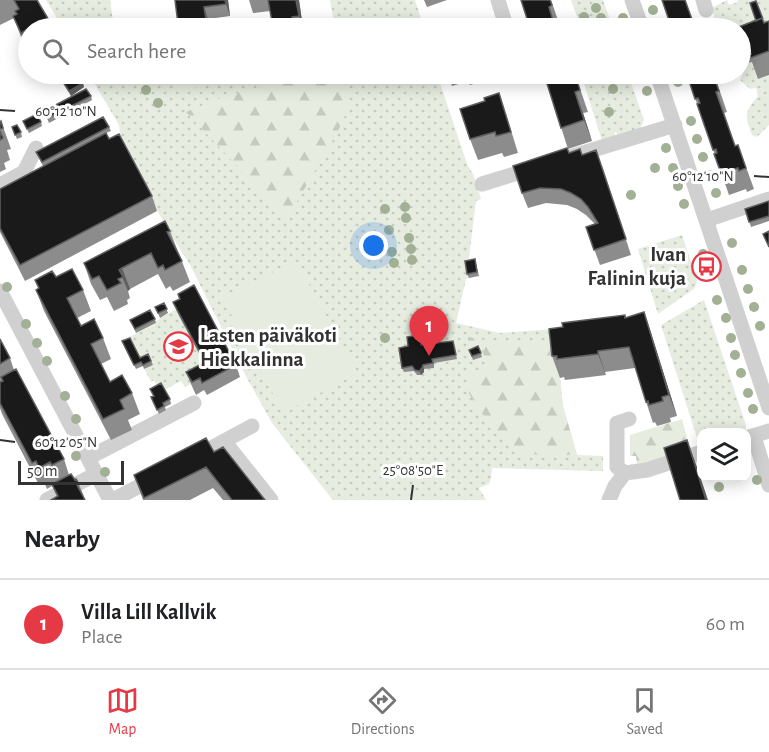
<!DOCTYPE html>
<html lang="en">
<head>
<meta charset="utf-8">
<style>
  body { margin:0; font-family:"Alegreya Sans",sans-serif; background:#f6f6f6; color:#202124 }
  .controls { position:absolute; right:18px; bottom:18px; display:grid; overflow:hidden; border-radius:12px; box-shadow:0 3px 15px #0003 }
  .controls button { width:54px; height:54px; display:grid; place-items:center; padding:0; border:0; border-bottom:2px solid #e0e0e0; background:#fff; color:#202124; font:30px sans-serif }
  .scale { position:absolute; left:18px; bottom:15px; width:106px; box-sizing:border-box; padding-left:6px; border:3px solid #333; border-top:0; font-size:16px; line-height:21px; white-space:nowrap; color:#333; -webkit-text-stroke:4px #fff; paint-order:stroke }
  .you { position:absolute; left:374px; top:246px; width:21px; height:21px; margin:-15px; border:4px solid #fff; border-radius:50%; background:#1a73e8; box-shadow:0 0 0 9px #1a73e833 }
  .badge { display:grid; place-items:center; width:39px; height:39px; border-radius:50%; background:#e63946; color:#fff; font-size:20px; font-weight:700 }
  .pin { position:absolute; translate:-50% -50px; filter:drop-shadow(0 2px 3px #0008) }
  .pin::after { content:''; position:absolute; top:32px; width:21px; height:18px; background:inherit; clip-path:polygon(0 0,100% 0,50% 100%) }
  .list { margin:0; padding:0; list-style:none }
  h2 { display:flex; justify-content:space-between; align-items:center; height:78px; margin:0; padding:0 24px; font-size:26px }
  h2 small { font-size:20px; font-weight:400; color:#757577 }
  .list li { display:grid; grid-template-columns:39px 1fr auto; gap:18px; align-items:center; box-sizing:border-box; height:90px; padding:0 24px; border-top:2px solid #e0e0e0 }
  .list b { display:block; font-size:22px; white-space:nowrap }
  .list p { margin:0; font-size:20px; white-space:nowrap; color:#757577 }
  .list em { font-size:20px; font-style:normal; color:#757577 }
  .icon { flex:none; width:33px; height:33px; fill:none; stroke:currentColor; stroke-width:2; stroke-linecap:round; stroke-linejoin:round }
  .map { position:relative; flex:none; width:769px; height:500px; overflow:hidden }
  .search { position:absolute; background:#fff; box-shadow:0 3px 15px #0003; left:18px; right:18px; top:18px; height:66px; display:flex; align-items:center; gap:15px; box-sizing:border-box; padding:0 21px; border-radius:33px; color:#757577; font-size:22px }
  .sheet { height:168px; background:#fff }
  nav { display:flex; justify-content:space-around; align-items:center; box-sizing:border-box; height:84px; border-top:2px solid #e0e0e0; background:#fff; font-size:16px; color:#757577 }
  nav a { display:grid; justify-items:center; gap:3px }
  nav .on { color:#e63946 }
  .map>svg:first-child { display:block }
  .grass { fill:url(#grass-dots) }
  .forest { fill:url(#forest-firs) }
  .pitch { fill:#e6ecdf }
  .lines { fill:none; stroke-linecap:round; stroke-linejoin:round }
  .minor { stroke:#d0d0d0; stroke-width:15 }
  .tree { fill:#a2b095 }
  .wall { fill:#8c8c8c }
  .shaded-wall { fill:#5f5f5f }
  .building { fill:#1a1a1a; stroke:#5f5f5f; stroke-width:1.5 }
  .ticks { fill:none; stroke:#333; stroke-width:2 }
  .labels { text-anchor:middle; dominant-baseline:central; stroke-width:6; stroke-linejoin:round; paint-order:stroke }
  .poi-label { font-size:21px; font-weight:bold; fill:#333; stroke:#fff; text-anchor:end }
  .ticks-label { font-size:15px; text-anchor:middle; fill:#333; stroke:#fff; stroke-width:6; stroke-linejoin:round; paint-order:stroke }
</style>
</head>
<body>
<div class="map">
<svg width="769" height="500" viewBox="0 0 769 500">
  <defs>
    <pattern id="grass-dots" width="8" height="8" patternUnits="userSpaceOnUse" patternTransform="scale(1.5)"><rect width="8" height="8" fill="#e6ecdf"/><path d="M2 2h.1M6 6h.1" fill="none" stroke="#c6cbc0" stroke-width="1.8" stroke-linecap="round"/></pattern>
    <pattern id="forest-firs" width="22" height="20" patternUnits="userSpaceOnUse" patternTransform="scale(1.5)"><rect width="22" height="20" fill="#e6ecdf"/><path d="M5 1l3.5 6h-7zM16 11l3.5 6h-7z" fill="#c6cbc0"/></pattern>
  </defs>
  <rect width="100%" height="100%" fill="#fff"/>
  <path class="grass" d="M46,0h64l4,28h-51z
    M330,0h85l9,28h-89z
    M571,0h32l10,28h-44l11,-3z
    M727,0l2,5 9,-3 -1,-2h32v40l-23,18 -5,-1 -1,-29h-23l-5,-20z
    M754,62l15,13v50l-12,12 -5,-2c-7,-20 -8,-23 6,-39l-2,-8 -6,1 -10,-9 8,-17z
    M89,74h82l3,16 41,-6 7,-4 38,-6h177l30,90 7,12 7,23 -5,2 -8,64h-2l3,13 -3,1 -10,44 44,10 55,-4 8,77 14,49 26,1v15l-111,-3 -1,10 -2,6 -10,4 7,12h-155l1,-1 -60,-76 -24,-43 -58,-115 -25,-40 -41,-76 -3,-6 -2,-18z
    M581,74h47l16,46 -4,9 -22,7 -2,-4 -2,1 1,4 -13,4z
    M682,235l15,45 -2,8 -37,26 -20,-65z
    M704,300l42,125v5l-2,2h-42l-1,12h-2l-38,-119z
    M182,306l28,68 -25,13 -4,-6 -17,9 -5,-1 -5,-9 -3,2 -22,-45 27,-13 -1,-2 5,-3v-1z"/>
  <path class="forest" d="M303,74h43l4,20 -4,19 -8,18 -51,88 -101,-107 37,-15 64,-18z
    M468,337l33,6 55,-1 7,64 14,49 -61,-1 -40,-48 -7,-13 -4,-20 22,-5 -5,-20 -14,4z
    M682,419l8,31 -47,14h-6l-1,-8h-6v-21z"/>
  <path class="pitch" d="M171,74h45l2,10 -44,7z
    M296,261l62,112 -75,40 -61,-116z"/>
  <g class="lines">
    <path class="minor" d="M498,0l7,23
      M632,0l10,28
      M703,0l3,10
      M657,74l112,334
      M659,79l15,-5
      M563,159l112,-34
      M482,184l52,-16
      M0,185l24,-13 12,-24
      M707,220l62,-21
      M0,291l110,209
      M746,438l23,-7
      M224,441l28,-15
      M756,443l13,42
      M195,457l29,-16 47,59
      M88,458l106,-55
      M625,473l22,-3 55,-18
      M625,473l-8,-6v-44l12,-4
      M47,500l49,-26
      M113,500l42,-22
      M609,500l6,-14 10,-13"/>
  </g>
  <g class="tree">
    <circle cx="596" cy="8" r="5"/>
    <circle cx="653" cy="10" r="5"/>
    <circle cx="584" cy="17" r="5"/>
    <circle cx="601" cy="18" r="5"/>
    <circle cx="623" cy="18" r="5"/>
    <circle cx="678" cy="82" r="5"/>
    <circle cx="613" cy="89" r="5"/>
    <circle cx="146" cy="90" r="5"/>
    <circle cx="647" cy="91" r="5"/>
    <circle cx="158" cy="103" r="5"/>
    <circle cx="609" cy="112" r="5"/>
    <circle cx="691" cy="121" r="5"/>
    <circle cx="697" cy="139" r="5"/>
    <circle cx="666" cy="148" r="5"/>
    <circle cx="703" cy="157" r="5"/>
    <circle cx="655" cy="168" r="5"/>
    <circle cx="673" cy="168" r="5"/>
    <circle cx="709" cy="175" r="5"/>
    <circle cx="678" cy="186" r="5"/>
    <circle cx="716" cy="193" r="5"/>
    <circle cx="631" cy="195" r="5"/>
    <circle cx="684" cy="204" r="5"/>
    <circle cx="405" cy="207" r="5"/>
    <circle cx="385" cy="209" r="5"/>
    <circle cx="406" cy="218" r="5"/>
    <circle cx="389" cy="230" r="5"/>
    <circle cx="409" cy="238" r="5"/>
    <circle cx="732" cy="243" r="5"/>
    <circle cx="411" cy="249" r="5"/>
    <circle cx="392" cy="252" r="5"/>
    <circle cx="703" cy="254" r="5"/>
    <circle cx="412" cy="260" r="5"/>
    <circle cx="394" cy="263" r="5"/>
    <circle cx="742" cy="270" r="5"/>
    <circle cx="709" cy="273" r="5"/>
    <circle cx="7" cy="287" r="5"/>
    <circle cx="748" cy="289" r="5"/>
    <circle cx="717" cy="300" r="5"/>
    <circle cx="754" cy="307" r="5"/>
    <circle cx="726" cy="318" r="5"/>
    <circle cx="26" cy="324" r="5"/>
    <circle cx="760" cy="326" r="5"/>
    <circle cx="385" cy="338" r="5"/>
    <circle cx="731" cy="338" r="5"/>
    <circle cx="37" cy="343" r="5"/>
    <circle cx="735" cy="355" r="5"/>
    <circle cx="47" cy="361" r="5"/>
    <circle cx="741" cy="373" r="5"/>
    <circle cx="748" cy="393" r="5"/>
    <circle cx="65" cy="396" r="5"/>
    <circle cx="753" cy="409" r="5"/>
    <circle cx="76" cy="419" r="5"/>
    <circle cx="89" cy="442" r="5"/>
    <circle cx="76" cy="456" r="5"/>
    <circle cx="105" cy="472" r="5"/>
    <circle cx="757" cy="480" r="5"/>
    <circle cx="719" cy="487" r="5"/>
  </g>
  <path class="wall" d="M0,0h37l10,16 5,12h-24v26l-7,-17 -7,-19 -14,7z
    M175,0h53l2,16 -22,3 2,9h-30z
    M249,0h50l4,28h-30l-3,-17 -17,2z
    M424,0h23l-20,7z
    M521,0h30l9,26 -4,2z
    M769,21v54l-11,4 -6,-17 -4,1 -7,-21 23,-19z
    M57,74h20l7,13 -13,9z
    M448,74h48l1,3 -27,8 -2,-4 -16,5z
    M544,74h31l13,38 -5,1 9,28 -24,8z
    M714,74l13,38 -3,1 11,33 3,-1 16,44 -7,3 -1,-3 -17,6 -42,-120z
    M91,96l1,4 -43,23 -3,-7 -2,-5z
    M506,114l12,39 -14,4 -2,-4 -24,7 -8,-21z
    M1,121l10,28 -4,1 3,10 -6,3 2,6 -6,3v-41l5,13 -5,-13v-9z
    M23,121l18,1 1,4 -13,7z
    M12,127l9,5 1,5 -5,2z
    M109,127l2,4 -5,2 3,6 43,57 5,15 -132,70 -25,-49v-43l43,-23 -7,-14z
    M569,153l13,2 20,11 29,89 -31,10 -14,-38 9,-3 -9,-9 -9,-6 -10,-4 -21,-2 -18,5 -6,-15z
    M769,201v20l-18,6 -6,-18z
    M170,231l20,51 -17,9 -3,-5 -4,3 -8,-15 -28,15 -2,2 2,7 -3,2 1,4 -14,7 -7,-14 -7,3 -9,-16 -7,-21z
    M476,263l3,13 -10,2 -2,-4z
    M56,277l27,13 8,21 -14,7 4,8 22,12 8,21 -10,5 9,18 22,11 8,21 -12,6 4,10 -21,10 -67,-129 -8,-21 2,-2 -3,-8z
    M178,294l58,71 4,12 -33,18 -3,-5 -8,5 -5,-11 -5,-12 18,-9 -26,-49 -5,-12 6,-3z
    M164,303l4,10 -8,5 -5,-11z
    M644,312l7,21 26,83 -7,2 1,4 -14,4 -2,-4 -2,1 -18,-55 -30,4 1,3 -41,5 -1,-3 -4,1 -8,-22 73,-38z
    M155,319l1,4 -20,10 -4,-9z
    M419,335l3,10 31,-4 4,18 -23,4v5l-10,1v3l-3,3h-4l-3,-4 -10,1 -2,-4 6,-22z
    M0,339l10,19 4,12 50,89 5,16 10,9 5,13h-27l-5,-11 -5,3 -3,-7 -5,3 -37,-71 -2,-6z
    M122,341l18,17 8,-4 5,11 -9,4 -1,-3 -7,3z
    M478,346l4,11 -9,3 -4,-10z
    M150,389l20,10 1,5 -6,3 1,3 -7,4 -8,-17 2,-1z
    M214,452l51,48h-42l-10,-12 -23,12h-47l-9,-25z"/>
  <path class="shaded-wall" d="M225,0h3l2,16 -4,-12z
    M296,0h3l4,28 -4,-12z
    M204,7l4,12 2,9 -4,-8z
    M39,21l3,7h-14v26l-7,-21z
    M50,22l2,6h-9v-2z
    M83,83l1,4 -13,9 -2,-5z
    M575,92l8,21 9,28 -8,-21z
    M122,268l8,21 -2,2 -9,-21z
    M644,312l7,21 26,83 -8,-21z
    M598,351l8,24 -8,-21z
    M423,365l1,4v3l-3,3 -2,-4z
    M687,440l10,27 11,33h-2z"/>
  <path class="building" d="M14,0h23l13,22 -7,4 -4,-5 -18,12 -8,-17 4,-2 -2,-3 4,-2z
    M175,0h50l1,4 -22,3 2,13 -28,4z
    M268,0h28l3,16 -7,1 1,6 -20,4z
    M521,0h29l2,5 -3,2 6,21h-25z
    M662,0h23l9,25 3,-1 2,4h-23l-2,-3 -3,1z
    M756,1l7,18 -1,-1 -6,3 -6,-18z
    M762,18l2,5 5,-2v30l-19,7 -1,-4h2l-5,-14 -5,2v-14h-5z
    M477,19l3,9h-21l-1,-3z
    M58,74h19l6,9 -14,8z
    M544,74h31l5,16 -5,2 9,28 -23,8z
    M690,74h23l6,17 -3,1 19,54 3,-1 8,23 -7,3 -1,-3 -17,5 -7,-19 3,-1 -1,-4 -3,1 -16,-46 3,-1 -2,-5 -3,1 -8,-24z
    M86,89l5,7 -43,22 -4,-7z
    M499,93l12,39 -15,4 -1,-4 -25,7 -10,-30 25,-8 -1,-3z
    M37,114l4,8 -14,7 -4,-8z
    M103,117l6,10 -67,35 -6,-10z
    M1,121l2,7 -3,1v-7z
    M17,125l4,7 -6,3 -3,-8z
    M0,131l3,7 -3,2z
    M106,133l3,6 10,-5 33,62 -132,69 -20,-37v-39z
    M567,148l2,5 11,-4 2,6 14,-5 30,89 -32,11 -8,-23 12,-4 -10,-16 -7,-8 -10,-6 -10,-4 -21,-1 -18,5 -9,-27z
    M769,201v15l-20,6 -4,-13z
    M165,221l5,10 -3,1 15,29 -17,9 -2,-5 -5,3 -7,-15 -29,15 -3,2 4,7 -5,2 3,4 -14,7 -8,-14 -7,3 -8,-16z
    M769,231v16l-6,-13z
    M475,259l2,13 -10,2 -2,-13z
    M72,269l11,21 -16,8 14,28 13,-7 9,19 -12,6 19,38 12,-7 10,18 -12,7 4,9 -21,10 -67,-129 3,-2 -4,-8 17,-9 4,6z
    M194,285l42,80 -34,18 -2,-5 -8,4 -6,-10 19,-10 -32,-60 7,-3 -2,-5z
    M164,303l3,6 -9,4 -3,-6z
    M150,310l5,9 -20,10 -5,-9z
    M644,312l25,83 -7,2 1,4 -14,4 -1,-4 -2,1 -17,-55 -31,4v3l-41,5v-3h-5l-3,-27 14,-2 -1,-4 63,-8v3z
    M419,335l2,10 32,-4 3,14 -24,4 1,4 -10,2 -1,3 -3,3 -4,-1 -3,-4 -10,2 -3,-20 9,-2 -1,-9z
    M130,338l10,20 8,-4 3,7 -8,4 -2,-3 -7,3 -12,-24z
    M0,339l10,19 -10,6z
    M478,346l3,7 -9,3 -3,-6z
    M16,369l48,90 -12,6 -2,-3 -11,6 -3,-7 -4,2 -32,-60v-21l3,-1 -2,-4z
    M161,383l9,16 -7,4 1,3 -7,4 -6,-13 3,-1 -4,-7z
    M206,438l8,14 9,-5 42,53h-33l-26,-33 -62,31 -10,-23z
    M687,440l19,60h-26l-16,-52z
    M71,474l4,6 1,-1 3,5 -2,1 8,15h-34l7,-4 -6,-12z"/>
  <path class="ticks" d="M0,110l15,1M754,176l15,1M0,440l15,2M411,500l2,-15"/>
  <defs>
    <symbol id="bus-ring" viewBox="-11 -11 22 22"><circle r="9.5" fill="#fff" stroke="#e63946" stroke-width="1.5"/><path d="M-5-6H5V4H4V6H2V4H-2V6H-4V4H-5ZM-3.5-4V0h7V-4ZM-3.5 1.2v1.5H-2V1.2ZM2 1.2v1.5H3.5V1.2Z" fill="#e63946"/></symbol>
    <symbol id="school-ring" viewBox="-11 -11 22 22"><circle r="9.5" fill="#fff" stroke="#e63946" stroke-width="1.5"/><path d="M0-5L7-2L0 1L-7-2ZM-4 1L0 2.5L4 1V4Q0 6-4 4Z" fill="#e63946"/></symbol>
  </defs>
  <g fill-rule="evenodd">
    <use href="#bus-ring" x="690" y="250" width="33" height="33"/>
    <use href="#school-ring" x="162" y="330" width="33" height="33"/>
  </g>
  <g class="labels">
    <g class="poi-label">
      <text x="686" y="254">Ivan<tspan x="686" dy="24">Falinin kuja</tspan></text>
      <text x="200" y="335" text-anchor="start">Lasten päiväkoti<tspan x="200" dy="24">Hiekkalinna</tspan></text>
    </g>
  </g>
  <g class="ticks-label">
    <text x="66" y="116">60°12'10"N</text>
    <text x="703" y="181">60°12'10"N</text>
    <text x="66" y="447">60°12'05"N</text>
    <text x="413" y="475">25°08'50"E</text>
  </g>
</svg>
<div class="controls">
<button><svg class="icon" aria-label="layers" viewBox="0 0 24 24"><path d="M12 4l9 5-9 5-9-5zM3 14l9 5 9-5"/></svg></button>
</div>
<div class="scale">50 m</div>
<div class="you"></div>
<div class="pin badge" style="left:429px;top:356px">1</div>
<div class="search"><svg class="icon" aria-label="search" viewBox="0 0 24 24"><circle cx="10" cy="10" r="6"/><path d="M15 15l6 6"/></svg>Search here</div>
</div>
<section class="sheet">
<h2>Nearby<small></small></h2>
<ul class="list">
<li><span class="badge">1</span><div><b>Villa Lill Kallvik</b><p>Place</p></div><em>60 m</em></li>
</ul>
</section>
<nav>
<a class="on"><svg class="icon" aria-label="map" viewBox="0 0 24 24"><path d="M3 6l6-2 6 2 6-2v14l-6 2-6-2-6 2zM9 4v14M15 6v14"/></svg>Map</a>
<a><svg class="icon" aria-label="directions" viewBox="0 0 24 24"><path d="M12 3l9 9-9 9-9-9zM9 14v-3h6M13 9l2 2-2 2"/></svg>Directions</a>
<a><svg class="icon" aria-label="saved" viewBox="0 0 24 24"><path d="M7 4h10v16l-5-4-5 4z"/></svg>Saved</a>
</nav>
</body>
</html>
